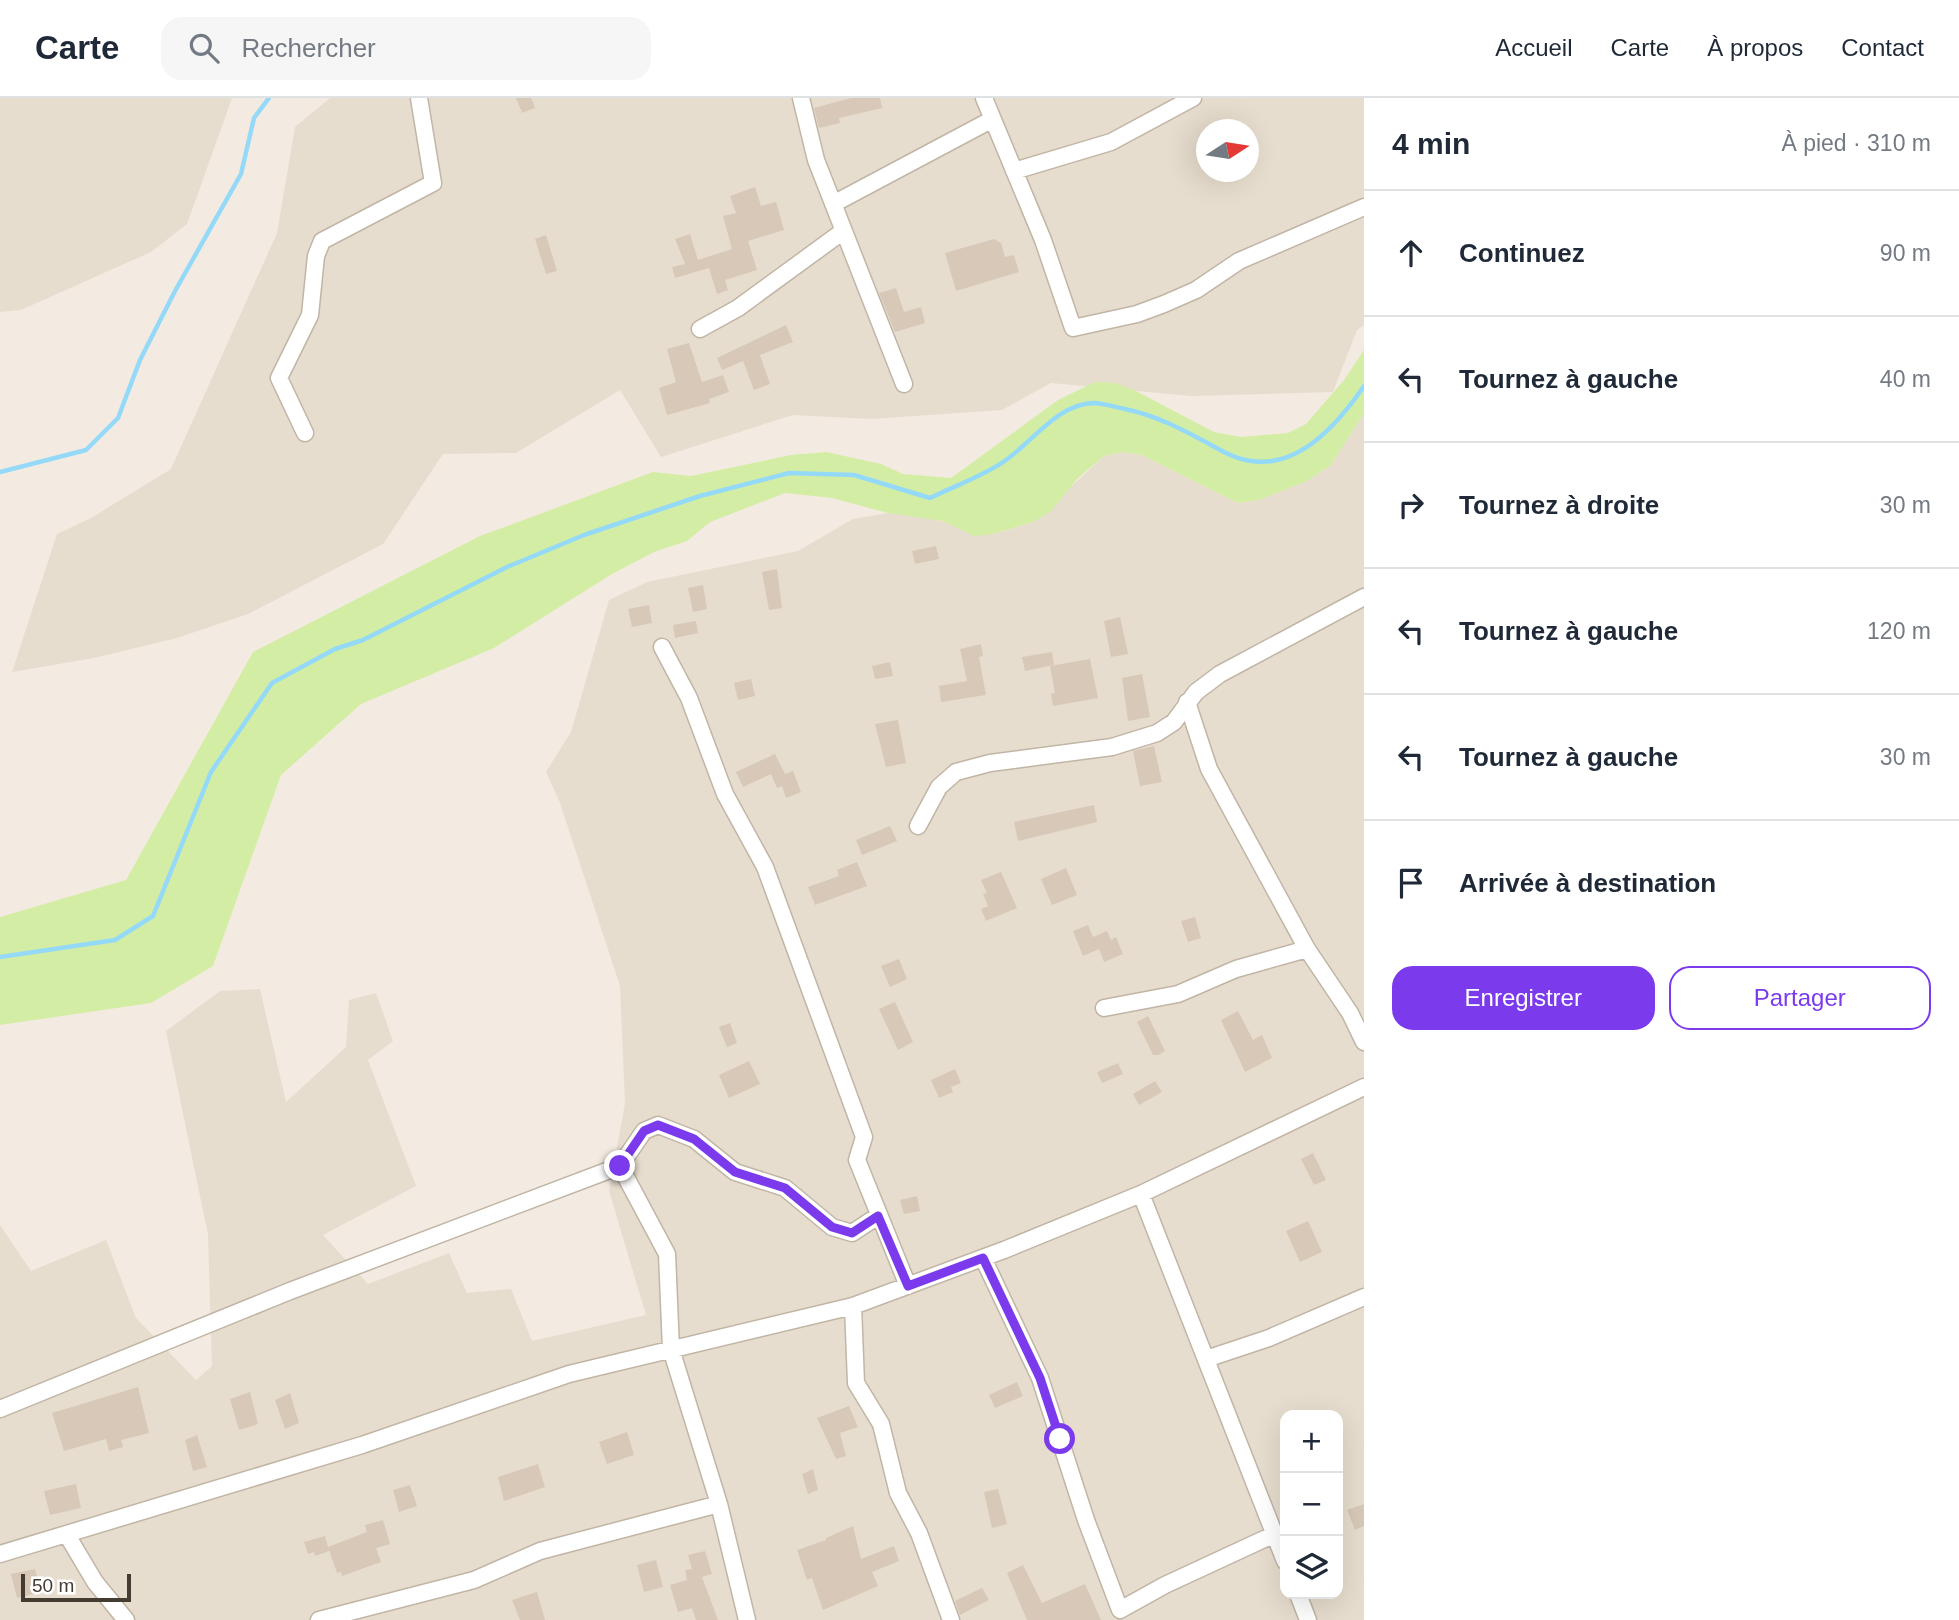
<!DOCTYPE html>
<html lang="fr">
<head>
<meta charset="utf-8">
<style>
  body { margin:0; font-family:Arial,sans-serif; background:#f6f6f7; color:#1f2937 }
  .controls { position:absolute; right:21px; bottom:21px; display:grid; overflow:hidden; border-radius:14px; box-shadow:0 7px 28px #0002 }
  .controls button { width:63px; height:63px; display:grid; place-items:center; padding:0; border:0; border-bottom:2px solid #e0e1e3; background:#fff; color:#1f2937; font:35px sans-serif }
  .compass { position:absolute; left:1196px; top:21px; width:63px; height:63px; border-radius:50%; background:#fff; box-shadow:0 7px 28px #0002; rotate:78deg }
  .scale { position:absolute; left:21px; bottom:18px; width:110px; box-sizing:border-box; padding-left:7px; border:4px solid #443b31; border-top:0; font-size:19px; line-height:24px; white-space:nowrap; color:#443b31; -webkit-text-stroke:5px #fff; paint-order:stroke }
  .stop { position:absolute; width:21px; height:21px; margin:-16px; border:5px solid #7c3aed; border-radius:50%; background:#fff }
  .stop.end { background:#7c3aed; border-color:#fff; box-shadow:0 2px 7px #0008 }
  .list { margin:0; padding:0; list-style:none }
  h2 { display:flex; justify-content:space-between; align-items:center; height:91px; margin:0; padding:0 28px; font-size:30px }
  h2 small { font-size:23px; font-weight:400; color:#747a83 }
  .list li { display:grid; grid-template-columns:46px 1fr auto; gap:21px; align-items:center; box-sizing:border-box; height:126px; padding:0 28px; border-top:2px solid #e0e1e3 }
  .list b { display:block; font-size:26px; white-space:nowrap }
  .list em { font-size:23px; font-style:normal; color:#747a83 }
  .actions { display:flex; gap:14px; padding:21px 28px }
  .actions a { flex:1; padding:16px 0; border:2px solid #7c3aed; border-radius:21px; text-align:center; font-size:24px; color:#7c3aed }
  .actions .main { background:#7c3aed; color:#fff }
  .icon { flex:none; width:38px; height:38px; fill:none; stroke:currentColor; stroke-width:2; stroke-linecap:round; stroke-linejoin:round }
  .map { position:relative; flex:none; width:1364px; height:1522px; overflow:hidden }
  header { display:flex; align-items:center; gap:42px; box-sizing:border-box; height:98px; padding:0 35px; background:#fff; border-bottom:2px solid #e0e1e3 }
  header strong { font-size:33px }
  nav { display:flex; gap:38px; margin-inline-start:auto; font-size:24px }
  .search { width:490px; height:63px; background:#f6f6f7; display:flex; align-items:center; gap:18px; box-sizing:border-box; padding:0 24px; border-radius:21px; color:#747a83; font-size:26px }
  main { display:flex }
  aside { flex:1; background:#fff }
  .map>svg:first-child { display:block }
  .residential { fill:#e7ddce; fill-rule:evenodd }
  .green { fill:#d4eda4 }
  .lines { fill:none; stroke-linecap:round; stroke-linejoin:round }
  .stream { stroke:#94daf8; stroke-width:4.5 }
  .building { fill:#d8c8b8 }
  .street-casing { stroke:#c1b5a5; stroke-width:19 }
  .street { stroke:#fff; stroke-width:16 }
  .route { stroke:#7c3aed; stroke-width:9 }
</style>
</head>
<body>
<header>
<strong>Carte</strong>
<div class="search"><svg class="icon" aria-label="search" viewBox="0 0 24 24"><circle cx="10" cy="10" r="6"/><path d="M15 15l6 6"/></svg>Rechercher</div>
<nav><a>Accueil</a><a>Carte</a><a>À propos</a><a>Contact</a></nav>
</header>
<main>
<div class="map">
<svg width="1364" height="1522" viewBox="0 0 1364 1522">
  <rect width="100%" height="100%" fill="#f3ebe1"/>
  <path class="residential" d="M0,0h232l-45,126 -36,28 -130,58 -21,2z
    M330,0h1034v227l-7,5 -24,62 -142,4 -140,-13 -49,27 -131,9 -78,-4 -132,42 -41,-67 -104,63 -73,1 -60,90 -135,70 -71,24 -83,20 -82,14 45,-138 34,-16 80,-49 106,-236 18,-106zM1206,32h42v42h-42z
    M1364,315v1207h-1364v-395l31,46 75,-31 30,78 60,62 16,-14 -4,-131 -42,-204 54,-40 40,-2 26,113 60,-55 3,-47 27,-7 17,48 -25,19 48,126 -93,49 45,49 81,-31 18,40 44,-4 21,52 114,-26 -37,-124 16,-88 -5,-117 -60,-183 -14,-31 25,-40 38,-132 38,-18 151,-31 55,-32 35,-6 28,2 77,19 21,-6 19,-6 71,-66 19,-4 19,3 96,48 21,-3 48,-19 24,-16zM1285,1317h53v179h-53z"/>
  <path class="green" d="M1364,252v63l-33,52 -24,16 -48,19 -21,3 -96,-48 -19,-3 -19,4 -26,22 -28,34 -17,10 -40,12 -19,2 -31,-15 -55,-8 -56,-15 -47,-5 -75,29 -23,19 -33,11 -42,22 -118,74 -133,56 -80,71 -68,191 -62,37 -151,22v-108l126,-37 127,-228 227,-116 173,-64 38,4 100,-21 35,-3 55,12 22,10 48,4 107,-78 37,-18 20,1 19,7 80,42 27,5 47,-4 18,-9 38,-44z"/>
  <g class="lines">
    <path class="stream" d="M0,374l86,-22 32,-32 22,-58 35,-69 66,-117 13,-56 15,-20
      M0,859l115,-17 38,-24 58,-144 61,-89 63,-34 28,-9 144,-73 77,-32 116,-39 89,-23 65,2 76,23c24,-12 54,-22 76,-38 27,-19 52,-56 87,-57 10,0 22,4 32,6 38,8 67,26 101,44 60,30 107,-22 138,-67"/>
  </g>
  <path class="building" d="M516,0h15l4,10 -13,5z
    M851,0h29l2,10 -43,10 1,5 -21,5 -5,-20z
    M755,89l6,19 15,-4 8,28 -36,11 9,29 -32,10 3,10 -11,4 -8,-26 -34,10 -3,-11 13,-3 -10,-25 15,-5 8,26 34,-11 -9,-33 13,-3 -6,-17z
    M546,137l11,36 -11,3 -11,-35z
    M994,141l7,4 4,14 9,-2 5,17 -63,19 -11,-38z
    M896,190l8,24 17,-5 4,16 -30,9 -16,-39z
    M786,227l7,17 -33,13 10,29 -16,6 -11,-29 -21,9 -5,-12z
    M689,245l13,39 21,-7 6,17 -20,7 1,4 -43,12 -8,-27 17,-6 -9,-33z
    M936,448l3,13 -24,5 -3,-13z
    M777,471l5,39 -13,2 -7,-38z
    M703,487l4,24 -14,3 -5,-24z
    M649,507l3,18 -20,4 -4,-18z
    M1120,519l8,37 -17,3 -7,-36z
    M696,523l2,12 -23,5 -2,-13z
    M981,546l2,12 -4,1 7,38 -45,7 -2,-16 28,-5 -7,-32z
    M1052,554l2,13 -29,6 -3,-14z
    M1090,561l8,39 -45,8 -2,-12 4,-1 -5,-27z
    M890,564l3,14 -18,3 -3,-13z
    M1142,576l8,43 -22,4 -6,-43z
    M751,581l4,17 -17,4 -4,-17z
    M898,622l8,43 -20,4 -11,-43z
    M1154,648l8,36 -22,4 -7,-35z
    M775,656l10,20 8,-3 8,21 -15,6 -4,-12 -5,2 -6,-14 -28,13 -7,-15z
    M1094,707l3,17 -79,19 -4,-19z
    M890,728l7,15 -35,14 -6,-15z
    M857,764l10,24 -52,19 -7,-18 31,-11 -2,-6z
    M1066,770l11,27 -25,10 -11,-26z
    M1001,774l16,36 -31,13 -5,-12 7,-3 -5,-12 4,-1 -6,-13z
    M1195,819l6,21 -13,4 -7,-21z
    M1088,827l5,12 14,-6 4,9 5,-3 7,17 -19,8 -5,-13 -16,7 -10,-25z
    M899,861l8,20 -17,8 -9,-21z
    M895,904l18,40 -15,8 -19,-41z
    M1238,913l15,29 9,-5 10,23 -27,14 -24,-52z
    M1148,918l17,35 -7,4h-5l-16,-33z
    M730,925l7,20 -10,4 -8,-20z
    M749,963l11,23 -31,14 -10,-23z
    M1118,965l5,11 -21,9 -5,-11z
    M955,971l6,14 -10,4 2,5 -14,6 -8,-18z
    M1155,983l7,11 -23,13 -6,-11z
    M1313,1055l13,27 -12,5 -13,-26z
    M917,1098l3,15 -16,3 -4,-14z
    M1308,1123l14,31 -22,10 -14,-31z
    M1017,1284l6,14 -28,12 -6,-13z
    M138,1289l11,46 -28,7 2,7 -14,4 -3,-12 -42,12 -12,-38z
    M250,1294l8,32 -19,6 -9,-31z
    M290,1295l9,30 -14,6 -10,-29z
    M849,1308l9,21 -18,6 6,23 -10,3 -19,-41z
    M627,1334l7,23 -27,9 -8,-22z
    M197,1337l10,32 -14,4 -8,-31z
    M538,1366l7,23 -41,14 -6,-24z
    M813,1371l5,21 -10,4 -6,-20z
    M76,1386l5,24 -31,7 -6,-24z
    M410,1387l7,21 -18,6 -6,-22z
    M998,1391l9,35 -15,4 -8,-36z
    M1364,1406v22l-9,4 -8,-20z
    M383,1422l7,24 -14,4 5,14 -39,14 -1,-4 -4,1 -9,-26 39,-15 -2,-7z
    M853,1428l8,33 33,-13 5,15 -27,11 6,14 -55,24 -11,-32 -5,2 -10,-30 29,-10v-2z
    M325,1438l4,15 -14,5 -1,-4 -6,2 -4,-12z
    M705,1453l7,23 -10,3 16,43h-22l-4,-12 -14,4 -8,-27 17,-5 -2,-10 7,-1 -4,-14z
    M656,1462l7,27 -19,5 -7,-27z
    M1023,1467l19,38 43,-19 16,36h-74l-20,-47z
    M35,1471l6,23 -24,6 -6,-24z
    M982,1490l7,12 -29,15 -5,-14z
    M537,1494l8,28h-25l-8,-20z"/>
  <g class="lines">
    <defs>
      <path id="street" d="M801,0l15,62 88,224
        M984,0l59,142 30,88 64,-14 27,-10 32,-14 43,-29 125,-54
        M1014,73l97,-29 82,-44
        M833,106l158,-84
        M700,231l38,-21 104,-76
        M305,335l-26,-55 31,-63 6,-59 6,-15 111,-58 -14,-85
        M662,549l27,51 36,96 40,73 99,270 -7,23 51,126
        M1187,604l22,67 98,180 43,64 14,29
        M918,728l21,-39 17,-15 34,-9 122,-16 45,-14 17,-11 22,-30 24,-18 144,-77
        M1104,910l74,-14 58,-25 71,-20
        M620,1068l47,88 4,95 48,155 28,116
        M1141,1096l144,367
        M983,1160l57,120 46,142 34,90 45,-25 110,-51
        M853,1208l3,77 25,41 17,69 21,40 32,87
        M1206,1261l63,-21 95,-41
        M0,1311l290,-118 330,-125 24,-35 14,-6 36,14 41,33 50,16 47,39 20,6 26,-17
        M67,1437l28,47 31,38
        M0,1456l362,-109 207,-71 284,-68 151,-56 137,-56 223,-107
        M1298,1496l10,26
        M319,1522l155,-40 66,-29 179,-47"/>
    </defs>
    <use href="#street" class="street-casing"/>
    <use href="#street" class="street"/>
  </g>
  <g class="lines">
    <path class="route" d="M620,1068l24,-35 14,-6 36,14 41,33 50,16 47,39 20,6 26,-17 30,70 75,-28 57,120 20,61"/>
  </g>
</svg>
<div class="controls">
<button>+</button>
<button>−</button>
<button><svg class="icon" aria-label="layers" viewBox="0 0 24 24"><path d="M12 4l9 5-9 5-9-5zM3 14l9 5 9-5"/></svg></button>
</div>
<svg class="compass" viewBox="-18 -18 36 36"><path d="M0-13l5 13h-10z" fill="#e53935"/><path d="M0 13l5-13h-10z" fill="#747a83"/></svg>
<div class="scale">50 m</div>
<div class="stop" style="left:1060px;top:1341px"></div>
<div class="stop end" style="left:620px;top:1068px"></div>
</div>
<aside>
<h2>4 min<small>À pied · 310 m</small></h2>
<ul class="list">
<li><svg class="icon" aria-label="ahead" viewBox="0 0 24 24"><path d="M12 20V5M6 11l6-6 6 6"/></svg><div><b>Continuez</b></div><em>90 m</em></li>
<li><svg class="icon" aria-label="left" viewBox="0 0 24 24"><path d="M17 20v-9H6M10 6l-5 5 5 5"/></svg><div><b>Tournez à gauche</b></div><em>40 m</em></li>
<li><svg class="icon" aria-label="right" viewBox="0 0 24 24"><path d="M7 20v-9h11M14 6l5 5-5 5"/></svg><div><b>Tournez à droite</b></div><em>30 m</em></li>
<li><svg class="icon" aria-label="left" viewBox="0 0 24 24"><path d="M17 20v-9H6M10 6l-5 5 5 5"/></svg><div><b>Tournez à gauche</b></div><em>120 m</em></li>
<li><svg class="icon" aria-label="left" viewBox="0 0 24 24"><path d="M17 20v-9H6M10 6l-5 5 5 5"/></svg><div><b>Tournez à gauche</b></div><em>30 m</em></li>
<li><svg class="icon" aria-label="arrive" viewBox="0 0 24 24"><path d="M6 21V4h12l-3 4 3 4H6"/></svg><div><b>Arrivée à destination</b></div></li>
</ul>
<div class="actions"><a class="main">Enregistrer</a><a>Partager</a></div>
</aside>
</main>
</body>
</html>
